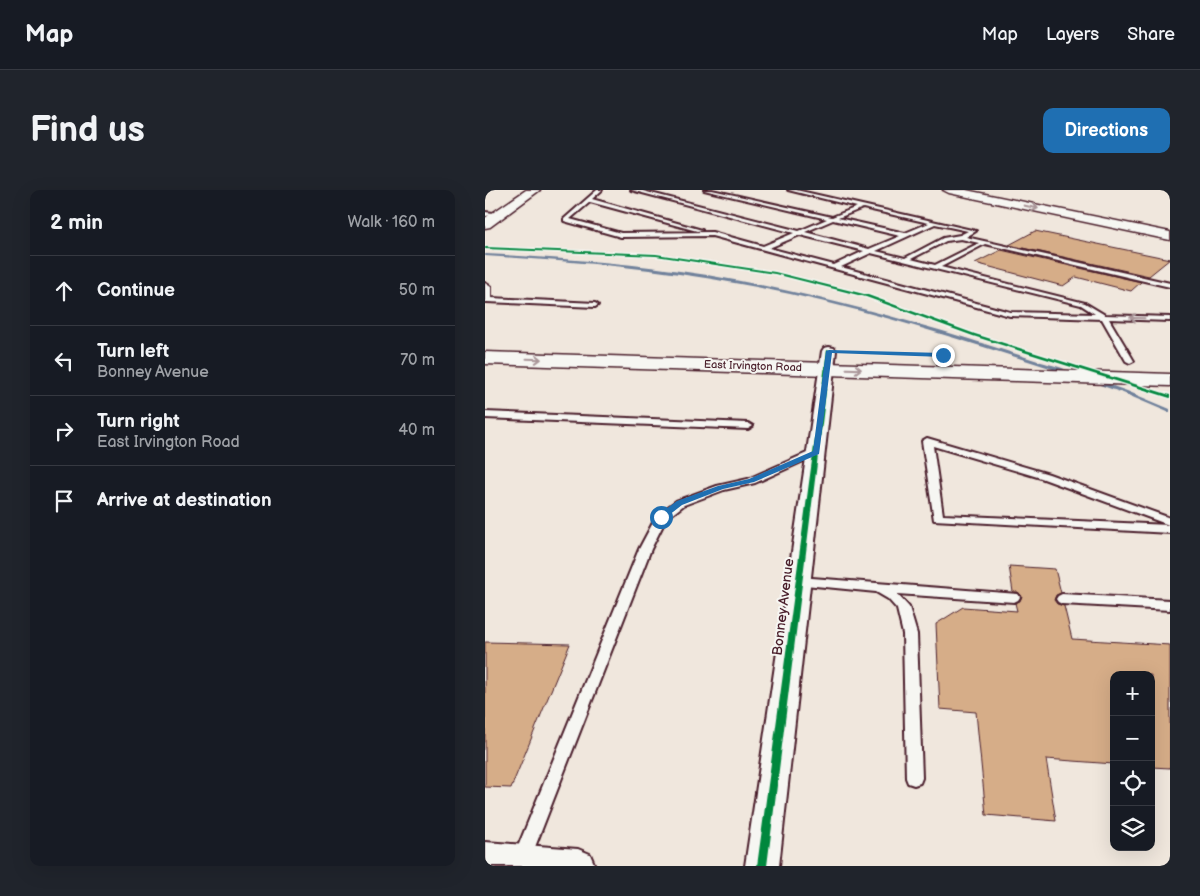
<!DOCTYPE html>
<html lang="en">
<head>
<meta charset="utf-8">
<style>
  body { margin:0; font-family:"Balsamiq Sans",sans-serif; background:#20242c; color:#f1f3f6 }
  .controls { position:absolute; right:15px; bottom:15px; display:grid; overflow:hidden; border-radius:10px; box-shadow:0 5px 20px #0002 }
  .controls button { width:45px; height:45px; display:grid; place-items:center; padding:0; border:0; border-bottom:1px solid #363941; background:#171b24; color:#f1f3f6; font:25px sans-serif }
  .stop { position:absolute; width:15px; height:15px; margin:-11px; border:4px solid #1f6fb2; border-radius:50%; background:#fff }
  .stop.end { background:#1f6fb2; border-color:#fff; box-shadow:0 1px 5px #0008 }
  .list { margin:0; padding:0; list-style:none }
  h2 { display:flex; justify-content:space-between; align-items:center; height:65px; margin:0; padding:0 20px; font-size:21px }
  h2 small { font-size:16px; font-weight:400; color:#9ea1a6 }
  .list li { display:grid; grid-template-columns:32px 1fr auto; gap:15px; align-items:center; box-sizing:border-box; height:70px; padding:0 20px; border-top:1px solid #363941 }
  .list b { display:block; font-size:19px; white-space:nowrap }
  .list p { margin:0; font-size:16px; white-space:nowrap; color:#9ea1a6 }
  .list em { font-size:16px; font-style:normal; color:#9ea1a6 }
  .icon { flex:none; width:28px; height:28px; fill:none; stroke:currentColor; stroke-width:2; stroke-linecap:round; stroke-linejoin:round }
  .map { position:relative; flex:none; width:685px; height:676px; overflow:hidden; border-radius:10px }
  header { display:flex; align-items:center; gap:30px; box-sizing:border-box; height:70px; padding:0 25px; background:#171b24; border-bottom:1px solid #363941 }
  header strong { font-size:24px }
  nav { display:flex; gap:28px; margin-inline-start:auto; font-size:18px }
  .intro { display:flex; align-items:center; justify-content:space-between; box-sizing:border-box; height:120px; padding:0 30px }
  h1 { margin:0; font-size:35px }
  .button { padding:12px 22px; border-radius:10px; background:#1f6fb2; color:#fff; font-size:18px; font-weight:700 }
  main { display:flex; gap:30px; padding:0 30px }
  aside { flex:1; background:#171b24; border-radius:10px; box-shadow:0 5px 20px #0002 }
  .map>svg:first-child { display:block }
  .lines { fill:none; stroke-linecap:round; stroke-linejoin:round }
  .stream { fill:#6f819b; fill-rule:evenodd }
  .building { fill:#d6ad88; stroke:#4a1f2b }
  .lane-casing { stroke:#4a1f2b; stroke-width:4 }
  .street-casing { stroke:#4a1f2b; stroke-width:4 }
  .secondary-casing { stroke:#4a1f2b; stroke-width:3 }
  .highway-casing { stroke:#4a1f2b; stroke-width:3 }
  .lane { fill:#f6f6f2; fill-rule:evenodd }
  .street { fill:#f6f6f2; fill-rule:evenodd }
  .secondary { fill:#f6f6f2; fill-rule:evenodd }
  .highway { fill:#f6f6f2; fill-rule:evenodd }
  .cycleway-casing { stroke:#f6f6f2; stroke-width:3 }
  .cycleway { fill:#00873e; fill-rule:evenodd }
  .oneway { stroke:#a99598 }
  .route { fill:#1f6fb2 }
  .labels { text-anchor:middle; dominant-baseline:central; stroke-width:4; stroke-linejoin:round; paint-order:stroke }
  .far-street-label { font-size:11px; fill:#4a1f2b; stroke:#f6f6f2 }
  .street-label { font-size:14px; fill:#4a1f2b; stroke:#f6f6f2 }
</style>
</head>
<body>
<header>
<strong>Map</strong>
<nav><a>Map</a><a>Layers</a><a>Share</a></nav>
</header>
<div class="intro"><h1>Find us</h1><a class="button">Directions</a></div>
<main>
<aside>
<h2>2 min<small>Walk · 160 m</small></h2>
<ul class="list">
<li><svg class="icon" aria-label="ahead" viewBox="0 0 24 24"><path d="M12 20V5M6 11l6-6 6 6"/></svg><div><b>Continue</b></div><em>50 m</em></li>
<li><svg class="icon" aria-label="left" viewBox="0 0 24 24"><path d="M17 20v-9H6M10 6l-5 5 5 5"/></svg><div><b>Turn left</b><p>Bonney Avenue</p></div><em>70 m</em></li>
<li><svg class="icon" aria-label="right" viewBox="0 0 24 24"><path d="M7 20v-9h11M14 6l5 5-5 5"/></svg><div><b>Turn right</b><p>East Irvington Road</p></div><em>40 m</em></li>
<li><svg class="icon" aria-label="arrive" viewBox="0 0 24 24"><path d="M6 21V4h12l-3 4 3 4H6"/></svg><div><b>Arrive at destination</b></div></li>
</ul>
</aside>
<div class="map">
<svg width="685" height="676" viewBox="0 0 685 676">
  <rect width="100%" height="100%" fill="#f0e7dd"/>
  <filter id="ink" filterUnits="userSpaceOnUse"><feTurbulence type="fractalNoise" baseFrequency=".02" numOctaves="2"/><feDisplacementMap in="SourceGraphic" scale="10" xChannelSelector="R" yChannelSelector="G"/><feConvolveMatrix kernelMatrix="1 2 1 2 8 2 1 2 1" color-interpolation-filters="sRGB"/></filter>
  <g filter="url(#ink)">
    <g class="lines">
      <path class="stream" d="M0,64c74,4 149,9 222,21 89,15 176,38 262,64 24,8 48,15 72,23 10,3 23,5 32,11l-3,2 -2,-1c-108,-35 -216,-70 -328,-90 -84,-16 -169,-23 -255,-28z
        M608,189l34,12 43,18v4l-47,-20 -32,-11v-2z"/>
    </g>
    <path class="building" d="M550,41l135,28 -21,17 -140,-31z
      M516,60l140,32 -10,9 -55,-14 -13,9 -88,-23z
      M524,376l46,3 6,24 -5,2 -2,5 3,4 7,2 8,33 98,6v123l-19,-1v-92h-37v89l-68,-5 10,62 -70,-6 -10,-103 -36,-3 -4,-85 27,-17 54,4 -2,-8 5,-2 2,-5 -4,-4h-5z
      M0,452l85,2 -59,144 -26,-1z"/>
    <g class="lines">
      <defs>
        <path id="lane" d="M112,0h5l-10,9 110,31 -5,1 -107,-29 -20,17 51,14 91,-1 51,14 31,-13 -163,-43h8l160,41 28,-12 -123,-29h8l120,27 25,-10 -69,-17h8l180,41 -10,6 204,46v4l-185,-43 -44,23 144,36 20,12 65,2v4l-61,-2 25,42 -4,2 -4,-2 -24,-42 -92,-3 -298,-80 -91,1 -57,-16v-2zM378,18l66,15 -24,10 -67,-15zM348,30l67,16 -31,13 -64,-17zM450,34l33,7 -8,4 -17,3 -38,20 -29,-7zM315,45l64,16 -30,14 -65,-17zM476,49l18,4 -44,22 -24,-6 35,-18zM386,63l210,52 14,9 -85,-2 -169,-45z
          M0,22l18,2 -18,2z
          M0,93l6,4v11l104,5 3,2 -3,2 -108,-5h-2z
          M0,222l263,11 5,3 -5,3 -263,-11z
          M442,248l122,36 121,44v15l-236,-13 -12,-79zM448,256l108,32 128,47 -226,-10z
          M331,259l5,3 -2,2 -64,29 -31,7 -40,15 -18,14 -15,30 -123,316h-12l-3,-6 126,-310 18,-34 19,-14 41,-15 31,-7z
          M314,387l219,17 2,3 -2,3 -4,2 -117,-8 12,13 8,27 5,144 -2,5 -6,2 -6,-2 -2,-5 -3,-144 -6,-25 -9,-10 -12,-7 -81,-8 -2,-3 2,-3z
          M577,404l108,6v10l-108,-6 -4,-2 -2,-3 2,-3z"/>
        <path id="street" d="M344,157l5,1 2,3 -57,515h-34l77,-515 2,-3z
          M0,652l93,7 12,5 5,12h-110z"/>
        <path id="secondary" d="M41,0h14l-50,37 -5,1v-10z
          M0,162l685,22v12l-685,-22z"/>
        <path id="highway" d="M458,0h23l204,42v8l-221,-47z"/>
      </defs>
      <use href="#lane" class="lane-casing"/>
      <use href="#street" class="street-casing"/>
      <use href="#secondary" class="secondary-casing"/>
      <use href="#highway" class="highway-casing"/>
      <use href="#lane" class="lane"/>
      <use href="#street" class="street"/>
      <use href="#secondary" class="secondary"/>
      <use href="#highway" class="highway"/>
      <defs>
        <path id="cycleway" d="M0,57l171,7 119,18 93,23 107,39 195,61v3l-197,-62 -107,-39 -91,-23 -119,-18 -171,-7z
          M342,160l4,1 -64,515h-10z"/>
      </defs>
      <use href="#cycleway" class="cycleway-casing"/>
      <use href="#cycleway" class="cycleway"/>
    </g>
    <defs><path id="oneway-shaft" d="M-6 0H5M1.5-3L5.5 0L1.5 3" fill="none" stroke-width="1.6" stroke-linecap="round" stroke-linejoin="round" transform="scale(1.25)"/></defs>
    <g class="oneway">
      <use href="#oneway-shaft" transform="translate(546 17) rotate(12)"/>
      <use href="#oneway-shaft" transform="translate(652 128) rotate(-178)"/>
      <use href="#oneway-shaft" transform="translate(49 169) rotate(2)"/>
      <use href="#oneway-shaft" transform="translate(369 179) rotate(2)"/>
    </g>
  </g>
  <path class="route" d="M344,160l114,3 3,2 -3,2 -111,-4 -13,101 -65,28 -31,7 -41,16 -18,14h-6v-4l19,-14 41,-15 31,-7 64,-28 13,-100z"/>
  <g class="labels">
    <g class="far-street-label">
      <text transform="translate(268 176) rotate(2)">East Irvington Road</text>
    </g>
    <g class="street-label">
      <text transform="translate(298 417) rotate(-83)">Bonney Avenue</text>
    </g>
  </g>
</svg>
<div class="controls">
<button>+</button>
<button>−</button>
<button><svg class="icon" aria-label="locate" viewBox="0 0 24 24"><circle cx="12" cy="12" r="6"/><path d="M12 2v4M12 18v4M2 12h4M18 12h4"/></svg></button>
<button><svg class="icon" aria-label="layers" viewBox="0 0 24 24"><path d="M12 4l9 5-9 5-9-5zM3 14l9 5 9-5"/></svg></button>
</div>
<div class="stop" style="left:176px;top:327px"></div>
<div class="stop end" style="left:458px;top:165px"></div>
</div>
</main>
</body>
</html>
